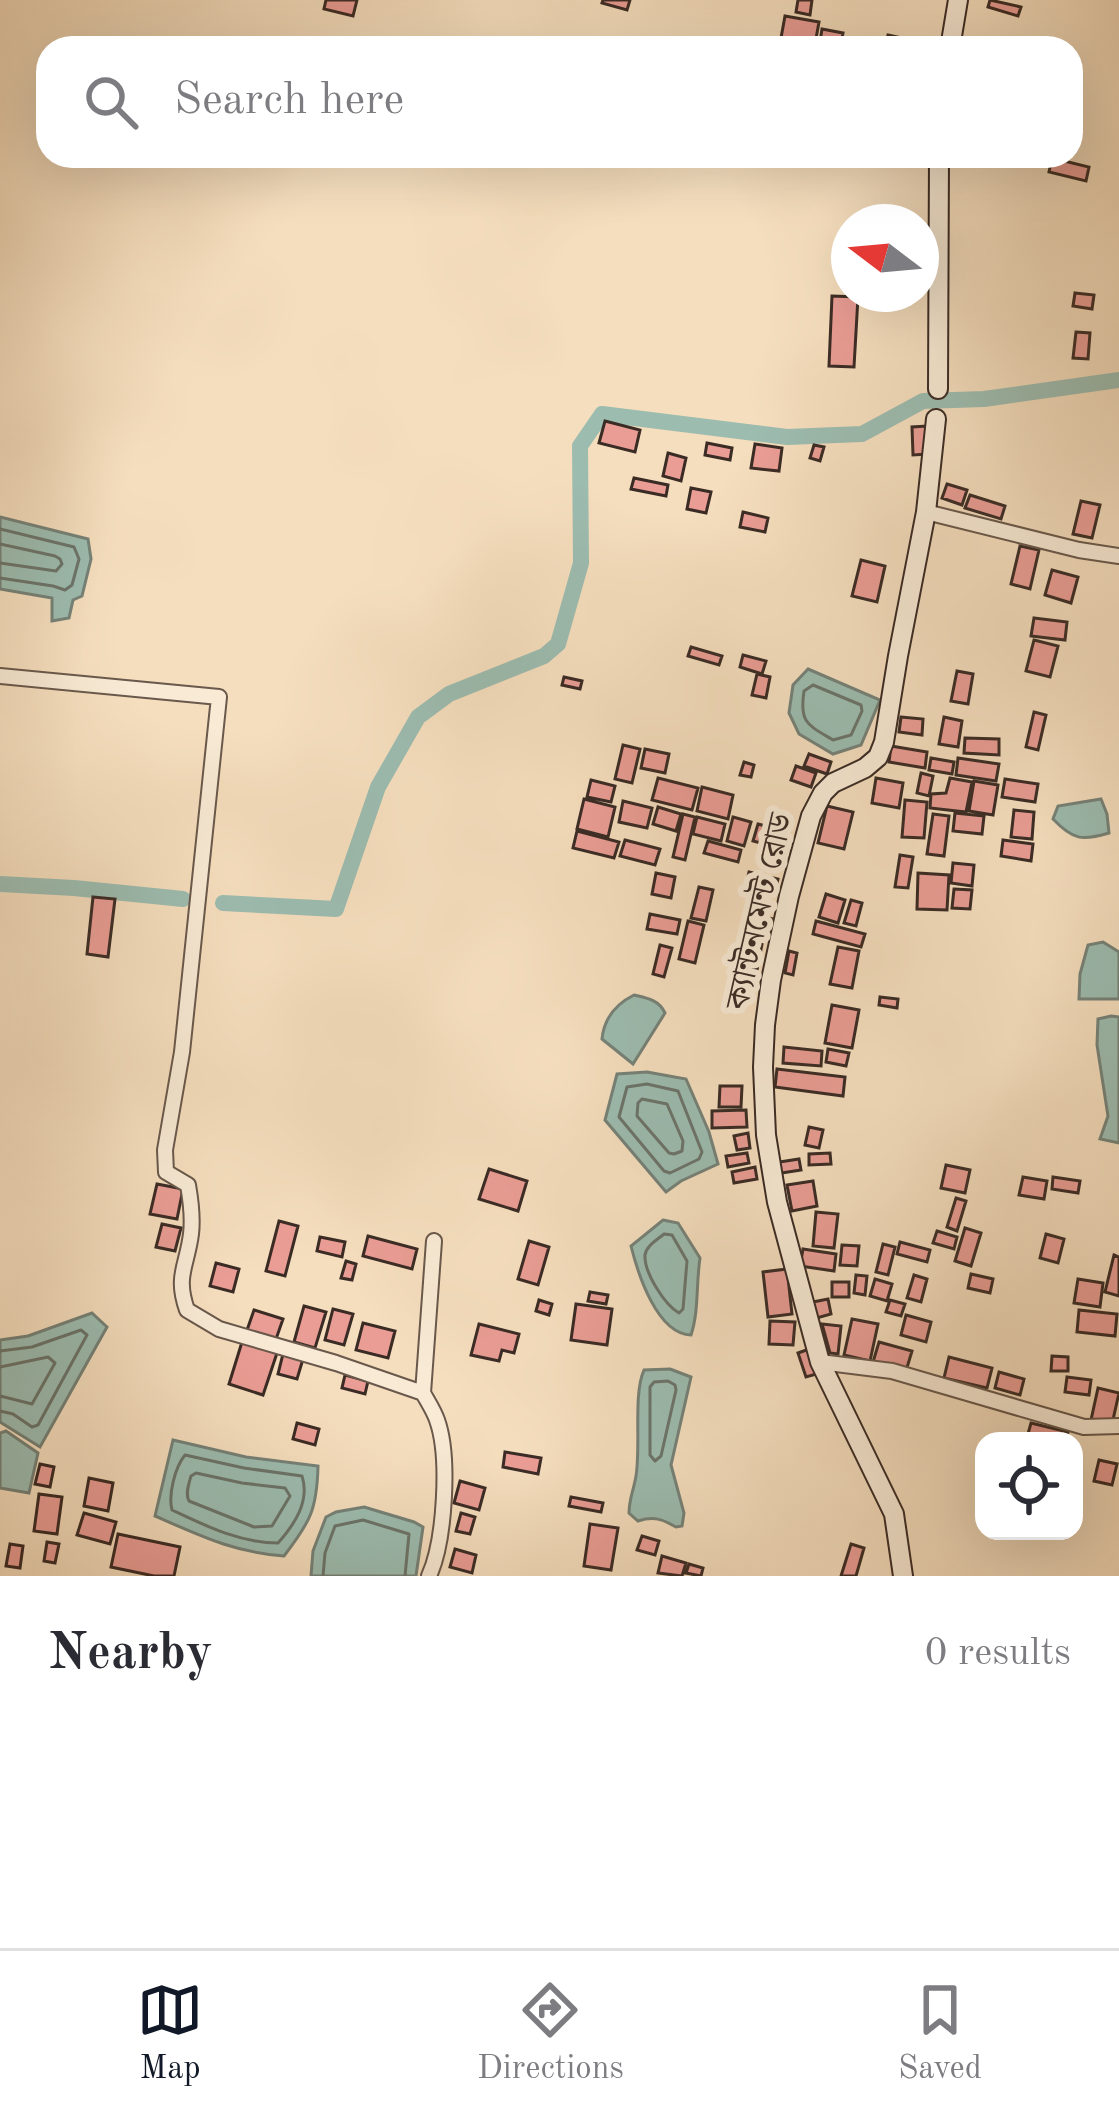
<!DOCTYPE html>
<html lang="en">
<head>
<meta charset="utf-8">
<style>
  body { margin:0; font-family:"Old Standard TT","Noto Serif Bengali",serif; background:#f2f2f3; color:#2b2b33 }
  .controls { position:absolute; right:36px; bottom:36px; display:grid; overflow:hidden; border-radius:24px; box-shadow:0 12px 48px #0002 }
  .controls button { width:108px; height:108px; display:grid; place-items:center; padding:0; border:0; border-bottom:3px solid #e1e1e2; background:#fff; color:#2b2b33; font:60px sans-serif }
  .compass { position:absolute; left:831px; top:204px; width:108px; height:108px; border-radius:50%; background:#fff; box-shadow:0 12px 48px #0002; rotate:286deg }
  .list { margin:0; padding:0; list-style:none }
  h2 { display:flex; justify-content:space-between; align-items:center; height:156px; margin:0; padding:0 48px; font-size:51px }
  h2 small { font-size:39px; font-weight:400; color:#7c7c81 }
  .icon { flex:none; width:66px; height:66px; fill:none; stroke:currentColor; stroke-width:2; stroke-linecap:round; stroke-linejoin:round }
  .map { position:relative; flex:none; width:1119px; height:1576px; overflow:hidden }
  .search { position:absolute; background:#fff; box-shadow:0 12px 48px #0002; left:36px; right:36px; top:36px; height:132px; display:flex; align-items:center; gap:30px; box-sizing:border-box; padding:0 42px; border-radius:36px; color:#7c7c81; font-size:45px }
  .sheet { height:372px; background:#fff }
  nav { display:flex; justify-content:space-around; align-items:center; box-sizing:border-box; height:168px; border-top:3px solid #e1e1e2; background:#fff; font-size:33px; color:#7c7c81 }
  nav a { display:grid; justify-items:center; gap:6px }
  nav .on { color:#111827 }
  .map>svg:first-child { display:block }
  .water { fill:#9cbcb0; stroke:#758278; stroke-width:3 }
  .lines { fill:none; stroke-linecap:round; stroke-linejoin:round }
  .shore { stroke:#6b746a; stroke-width:3 }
  .canal { stroke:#9cbcb0; stroke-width:16 }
  .building { fill:#ea9d95; stroke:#3a2b25; stroke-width:3 }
  .minor-casing { stroke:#69584b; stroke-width:18 }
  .secondary-casing { stroke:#3a2b25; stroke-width:22 }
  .minor { stroke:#f8ead5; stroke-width:14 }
  .secondary { stroke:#f8ead5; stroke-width:18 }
  .labels { text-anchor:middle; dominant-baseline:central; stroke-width:12; stroke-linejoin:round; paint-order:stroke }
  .street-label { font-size:33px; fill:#3a2b25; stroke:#f8ead5 }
</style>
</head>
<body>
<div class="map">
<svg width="1119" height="1576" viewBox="0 0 1119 1576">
  <rect width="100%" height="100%" fill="#f5debe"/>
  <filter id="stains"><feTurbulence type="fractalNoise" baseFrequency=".00167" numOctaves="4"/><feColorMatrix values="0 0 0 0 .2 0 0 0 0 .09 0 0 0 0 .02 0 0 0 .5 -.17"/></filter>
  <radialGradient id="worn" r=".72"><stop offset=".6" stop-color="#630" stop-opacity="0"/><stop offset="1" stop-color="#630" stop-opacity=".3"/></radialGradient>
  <path class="water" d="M0,517l88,22 3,20 -9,37 -9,4 -4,18 -17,3v-23l-52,-9z
    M808,669l72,31 -19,45 -28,9 -34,-20 -10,-21 4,-28z
    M1101,799l6,15 2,19c-27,8 -36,7 -56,-14l5,-13z
    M1103,942l16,10v47h-40l1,-25 8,-29z
    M634,995c13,3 25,5 31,18l-32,51 -31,-25c2,-20 14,-35 32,-44z
    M1111,1016l8,1v126l-19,-4 8,-23 -11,-71 1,-26z
    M647,1072l39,7 23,53 9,32 -37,17 -15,11 -61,-72 12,-46z
    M663,1220l15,3 22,35c-4,26 -1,53 -9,77 -34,-1 -53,-61 -60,-89z
    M92,1313l15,14 -67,120 -40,-25v-82l28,-4z
    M670,1369l21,8 -20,88 13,48 -2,13 -6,1c-14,-8 -22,-11 -38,-6l-9,-8c0,-14 5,-24 7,-37 5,-31 -3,-82 8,-106z
    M6,1431l32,22 -9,40 -29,-5v-55z
    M173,1440l73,17 72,9c-1,44 -8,56 -34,90 -51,-4 -83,-20 -129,-40z
    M364,1507l50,15 9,5 -7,49h-105l2,-25 13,-34 10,-5z"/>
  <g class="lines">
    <path class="shore" d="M0,529l74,18 5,12 -7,26 -7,5 -12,-4 -53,-8
      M0,544l55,12 5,3 2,5 -6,7 -56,-8
      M813,685l48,20 1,6 -11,24 -18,5c-25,-15 -34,-17 -29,-49z
      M647,1084l31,7 24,61 -3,7 -29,14 -6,-2 -45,-54 8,-30z
      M642,1099l25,5 16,37 -1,10 -8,3 -5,-1 -32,-37 1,-13z
      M664,1234l8,1 15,26 -4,48 -4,4c-14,-8 -35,-40 -34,-58 1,-9 12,-15 19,-21z
      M0,1351l32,-4 49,-17 6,5 -49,90 -6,2 -19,-13 -13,-3
      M0,1367l48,-10 7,6 -23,41 -32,-8
      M668,1381l7,4 1,5 -15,66 -6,5 -5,-6v-68l4,-5z
      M185,1455l59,13 58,8c8,25 -7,48 -24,67 -38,0 -72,-17 -106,-33 -4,-15 3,-43 13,-55z
      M196,1473l46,10 43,5 5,8 -18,30 -18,1 -65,-26c-4,-7 0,-18 2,-25z
      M323,1576l2,-23 10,-27 28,-6 46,14 -4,42"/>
    <path class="canal" d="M0,884l74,4 109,11
      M223,903l113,6 42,-122 40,-70 31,-23 95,-38 14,-12 23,-81 -1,-117 22,-32 185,23 75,-3 61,-33 61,-2 135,-19"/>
  </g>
  <path class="building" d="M326,0h31l-4,16 -29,-7z
    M603,0h27l-3,10 -25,-7z
    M798,0h14l-2,15 -14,-3z
    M990,0l31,7 -3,9 -30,-9z
    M785,16l34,6 -4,22 -34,-6z
    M822,29l21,4 -3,15h-21z
    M888,35l50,11 -1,2h-52z
    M1052,158l37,9 -3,14 -37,-9z
    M1075,293l19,2 -2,14 -19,-3z
    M832,296l26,1 -4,70 -25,-1z
    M1076,332l14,1 -2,26 -15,-1z
    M605,421l35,9 -5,22 -36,-9z
    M927,426l1,28 -15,1 -1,-28z
    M707,443l25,5 -2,12 -25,-5z
    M755,444l27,4 -3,23 -28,-3z
    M814,445l10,2 -4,14 -10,-3z
    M668,453l18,5 -5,23 -18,-5z
    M634,478l34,7 -2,11 -35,-7z
    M947,484l20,6 -5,15 -20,-7z
    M691,488l20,4 -5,21 -19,-4z
    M970,495l35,11 -4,13 -36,-11z
    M1081,501l19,4 -8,33 -19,-4z
    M743,512l25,6 -3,14 -25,-5z
    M1020,546l19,4 -9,39 -19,-5z
    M861,560l24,6 -8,36 -25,-6z
    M1052,570l26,7 -7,26 -26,-8z
    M1034,618l33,4 -2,18 -34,-4z
    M1034,640l24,6 -8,31 -24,-6z
    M691,647l31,9 -3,9 -31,-9z
    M743,655l23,6 -4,13 -22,-7z
    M957,671l16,3 -5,30 -17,-3z
    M757,674l13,3 -4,21 -14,-3z
    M564,677l18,4 -2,8 -18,-4z
    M1034,712l12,3 -8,35 -12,-3z
    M901,717l22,2 -1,16 -23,-3z
    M944,717l18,4 -4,26 -19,-3z
    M965,738l34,1v16l-35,-2z
    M623,745l17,4 -8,34 -17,-4z
    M891,746l36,6 -2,16 -36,-6z
    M645,749l24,5 -4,19 -24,-5z
    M809,754l22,8 -4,12 -23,-8z
    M931,758l23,4 -2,12 -23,-4z
    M958,758l41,6 -3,17 -40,-6z
    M744,762l10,3 -3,12 -11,-2z
    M796,766l20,7 -5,14 -20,-7z
    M921,773l12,3 -4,20 -12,-3z
    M658,778l40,10 -6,22 -40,-10z
    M876,778l27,5 -4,25 -27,-5z
    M950,778l22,4 -6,30 -36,-4 1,-14 15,-1z
    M1005,779l33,5 -3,18 -33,-5z
    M591,780l24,6 -4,16 -24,-5z
    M974,781l24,4 -5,30 -24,-4z
    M702,787l31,8 -5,24 -31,-8z
    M584,799l31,8 -7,30 -31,-8z
    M905,800l22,2 -3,36 -22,-1z
    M623,801l29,7 -5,20 -28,-6z
    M827,806l26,6 -9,37 -26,-6z
    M658,807l23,7 -5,17 -23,-7z
    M1014,810l20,2 -2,27 -21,-2z
    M955,813l29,3 -2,18 -29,-3z
    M683,814l12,3 -10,43 -12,-3z
    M933,814l16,2 -5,40 -17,-2z
    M697,817l28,7 -4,17 -28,-7z
    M733,817l18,5 -7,24 -17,-5z
    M758,824l26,7 -4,17 -27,-7z
    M577,831l42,11 -5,16 -41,-10z
    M625,840l35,9 -5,16 -35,-9z
    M1003,840l30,4 -2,17 -30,-5z
    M708,841l33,9 -3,12 -34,-9z
    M900,855l13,2 -5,31 -13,-1z
    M953,863l21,2 -2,21 -21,-3z
    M749,872l29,7 -3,12 -29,-7z
    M656,873l19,4 -4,21 -19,-4z
    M918,873l31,2 -2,35 -30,-1z
    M699,887l14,3 -7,31 -15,-3z
    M954,889l18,1 -2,19 -18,-1z
    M826,894l19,6 -7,23 -19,-6z
    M93,897l22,2 -7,58 -21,-3z
    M851,900l11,3 -6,23 -12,-3z
    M748,913l25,6 -4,13 -25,-6z
    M650,914l30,6 -3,14 -30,-5z
    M688,921l16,4 -9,38 -16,-4z
    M816,921l49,13 -4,13 -48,-13z
    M749,937l14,2 -6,31 -14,-3z
    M660,945l12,3 -8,29 -11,-3z
    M838,947l21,4 -7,37 -22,-4z
    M789,951l8,2 -4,22 -8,-2z
    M880,997l18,2 -1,9 -18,-3z
    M832,1005l27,5 -7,38 -27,-5z
    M784,1047l38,4 -1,15 -38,-3z
    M828,1049l21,4 -3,13 -20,-4z
    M777,1069l68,8 -2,19 -68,-9z
    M720,1086h22l-1,21h-22z
    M746,1110l1,17 -35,1v-17z
    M809,1127l14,3 -4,18 -14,-3z
    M748,1133l2,15 -13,2 -3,-14z
    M747,1153l2,10 -21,4 -2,-11z
    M830,1153l1,11 -22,1v-11z
    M799,1159l2,11 -26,4 -2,-11z
    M946,1165l24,5 -5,23 -24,-5z
    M755,1167l2,12 -23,4 -2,-11z
    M489,1169l38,12 -9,30 -39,-12z
    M1023,1177l24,4 -3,18 -25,-4z
    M1053,1177l27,4 -2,12 -26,-4z
    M813,1181l4,25 -25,5 -5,-26z
    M157,1184l26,5 -6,30 -27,-5z
    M956,1198l10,3 -9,30 -10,-4z
    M816,1212l22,2 -4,34 -21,-2z
    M279,1221l19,5 -13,50 -19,-5z
    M162,1224l19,4 -6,23 -19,-4z
    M965,1228l16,5 -10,33 -16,-5z
    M937,1231l20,6 -3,12 -21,-6z
    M1046,1234l18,5 -6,24 -18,-5z
    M368,1236l49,13 -5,20 -49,-13z
    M320,1237l25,5 -3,15 -25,-6z
    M529,1241l20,6 -11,38 -20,-6z
    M900,1242l30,8 -3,12 -30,-8z
    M883,1244l12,3 -7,28 -12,-3z
    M842,1245l17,1 -2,20 -17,-1z
    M803,1249l33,5 -2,17 -34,-5z
    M1114,1255l5,2v39l-14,-4z
    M346,1261l10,3 -4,16 -11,-2z
    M216,1263l23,6 -6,23 -23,-6z
    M787,1269l5,45 -24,3 -5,-45z
    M971,1274l22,5 -3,14 -22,-5z
    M856,1275l11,1 -2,19 -11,-2z
    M914,1275l13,4 -6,23 -14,-4z
    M875,1279l17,5 -5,17 -17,-5z
    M1078,1279l25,4 -3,24 -26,-4z
    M832,1282h17v15h-17z
    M590,1292l18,3 -2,9 -18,-3z
    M828,1299l3,15 -14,4 -4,-16z
    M539,1300l13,4 -3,11 -13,-4z
    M890,1300l15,4 -4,12 -15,-4z
    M576,1304l36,5 -5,36 -36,-5z
    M304,1306l22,6 -11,36 -21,-6z
    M333,1309l20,5 -9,31 -19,-5z
    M254,1310l29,9 -8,23 -29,-9z
    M1079,1310l38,4 -2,22 -38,-4z
    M906,1315l25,7 -5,20 -25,-7z
    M852,1319l26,5 -8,37 -26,-6z
    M770,1321l25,1 -2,23 -24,-1z
    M363,1323l32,8 -7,27 -32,-8z
    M479,1324l40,10 -5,19 -12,-3 -3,11 -28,-6z
    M822,1324l19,2 -3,28 -8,-1z
    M242,1342l35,11 -14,42 -34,-11z
    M879,1342l33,9 -6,20 -33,-9z
    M812,1348l8,25 -14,4 -8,-24z
    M283,1354l20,5 -6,20 -19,-5z
    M1052,1356l16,1v14h-17z
    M949,1357l43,11 -5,20 -43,-10z
    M999,1372l25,7 -4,16 -25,-7z
    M345,1375l23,6 -3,13 -23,-6z
    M1067,1377l24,3 -2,15 -24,-3z
    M1098,1388l21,5 -7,31 -21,-4z
    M297,1423l22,6 -4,16 -22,-6z
    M1031,1423l37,9 -2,9h-40z
    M505,1452l36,6 -3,16 -35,-7z
    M1099,1460l18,4 -5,21 -18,-4z
    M40,1464l14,3 -4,20 -15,-3z
    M89,1478l24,5 -5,28 -24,-5z
    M460,1481l25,7 -6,22 -25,-7z
    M39,1494l23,3 -5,37 -23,-3z
    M571,1497l32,6 -2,9 -32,-6z
    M84,1513l32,9 -6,22 -33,-9z
    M461,1513l14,4 -5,17 -14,-3z
    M590,1524l28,4 -7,42 -27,-4z
    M118,1534l62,13 -6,29h-20l-43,-9z
    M642,1536l17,5 -4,14 -18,-5z
    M47,1542l12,2 -4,19 -11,-2z
    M10,1544l13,2 -3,22 -14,-2z
    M851,1544l13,4 -8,28h-15z
    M455,1549l21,6 -4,18 -22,-6z
    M662,1556l24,7 -4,13 -24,-3z
    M689,1564l14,4 -2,8 -15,-3z"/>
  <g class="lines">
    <defs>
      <path id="minor" d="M926,512l153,38 40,6
        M0,676l219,21 -37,355 -17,98 1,22 22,13c3,17 5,32 3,49 -4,32 -16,42 -4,76l32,19 117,34 87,30c5,9 11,18 14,27 13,36 8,121 -8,156
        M820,1362l72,9 192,56 35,-1
        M423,1393l11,-152"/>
      <path id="secondary" d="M950,48l8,-48
        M938,389l1,-233
        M903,1576l-9,-62 -74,-152 -43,-160 -11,-67 -3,-68 2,-42 6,-45 18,-84 22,-80 12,-23 10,-10 32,-15 13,-11 6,-15 14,-86 28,-144 10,-93"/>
    </defs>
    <use href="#minor" class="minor-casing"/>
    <use href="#secondary" class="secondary-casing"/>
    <use href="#minor" class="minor"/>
    <use href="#secondary" class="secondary"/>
  </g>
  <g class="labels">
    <g class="street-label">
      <text transform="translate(761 912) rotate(-77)">ক্যান্টনমেন্ট রোড</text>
    </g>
  </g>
  <rect width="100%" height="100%" filter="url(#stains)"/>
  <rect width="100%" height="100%" fill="url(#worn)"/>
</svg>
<div class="controls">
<button><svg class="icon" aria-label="locate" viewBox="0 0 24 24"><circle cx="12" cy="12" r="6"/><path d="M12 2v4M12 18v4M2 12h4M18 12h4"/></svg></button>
</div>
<svg class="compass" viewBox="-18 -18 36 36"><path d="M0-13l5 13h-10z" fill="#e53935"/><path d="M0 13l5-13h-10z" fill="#7c7c81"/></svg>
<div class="search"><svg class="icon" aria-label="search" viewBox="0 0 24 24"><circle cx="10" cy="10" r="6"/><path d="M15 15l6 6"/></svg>Search here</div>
</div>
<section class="sheet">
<h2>Nearby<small>0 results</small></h2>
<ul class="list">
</ul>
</section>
<nav>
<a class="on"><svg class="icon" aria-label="map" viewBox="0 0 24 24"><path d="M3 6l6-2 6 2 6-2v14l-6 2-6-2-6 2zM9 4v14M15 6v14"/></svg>Map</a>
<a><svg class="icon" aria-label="directions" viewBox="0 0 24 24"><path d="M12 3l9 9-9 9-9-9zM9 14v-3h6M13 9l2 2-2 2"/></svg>Directions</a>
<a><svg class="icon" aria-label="saved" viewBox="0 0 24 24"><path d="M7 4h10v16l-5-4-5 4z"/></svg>Saved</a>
</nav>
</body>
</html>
